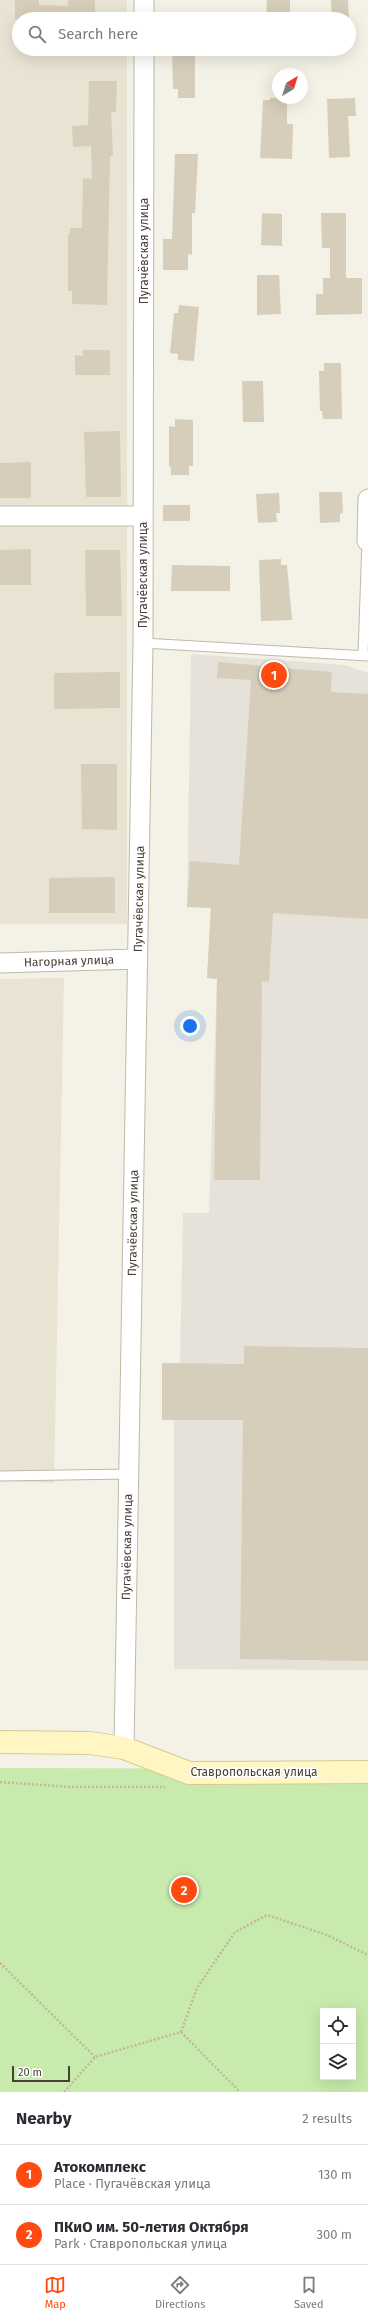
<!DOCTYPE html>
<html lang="en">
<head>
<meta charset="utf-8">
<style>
  body { margin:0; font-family:"Fira Sans",sans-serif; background:#f7f7f7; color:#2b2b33 }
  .controls { position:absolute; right:12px; bottom:12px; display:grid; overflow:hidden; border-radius:0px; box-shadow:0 4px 16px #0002 }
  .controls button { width:36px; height:36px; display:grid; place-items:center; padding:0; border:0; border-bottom:1px solid #e1e1e2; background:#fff; color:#2b2b33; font:20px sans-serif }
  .compass { position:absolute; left:272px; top:68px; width:36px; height:36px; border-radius:50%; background:#fff; box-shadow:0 4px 16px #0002; rotate:38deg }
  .scale { position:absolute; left:12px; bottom:10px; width:58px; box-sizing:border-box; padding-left:4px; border:2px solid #474135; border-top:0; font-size:11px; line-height:14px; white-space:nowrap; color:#474135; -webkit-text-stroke:3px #fff; paint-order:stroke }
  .you { position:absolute; left:190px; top:1026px; width:14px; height:14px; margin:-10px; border:3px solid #fff; border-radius:50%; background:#1a73e8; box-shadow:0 0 0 6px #1a73e833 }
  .badge { display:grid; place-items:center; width:26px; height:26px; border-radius:50%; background:#ff4b11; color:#fff; font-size:13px; font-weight:700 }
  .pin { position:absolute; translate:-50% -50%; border:2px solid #fff; box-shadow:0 1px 4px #0006 }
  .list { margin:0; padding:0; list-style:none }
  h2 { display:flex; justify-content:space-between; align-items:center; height:52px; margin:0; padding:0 16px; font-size:17px }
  h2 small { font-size:13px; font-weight:400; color:#7c7c81 }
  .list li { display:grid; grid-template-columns:26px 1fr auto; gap:12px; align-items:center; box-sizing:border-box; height:60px; padding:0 16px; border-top:1px solid #e1e1e2 }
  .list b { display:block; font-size:15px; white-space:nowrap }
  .list p { margin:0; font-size:13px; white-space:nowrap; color:#7c7c81 }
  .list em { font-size:13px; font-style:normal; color:#7c7c81 }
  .icon { flex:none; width:22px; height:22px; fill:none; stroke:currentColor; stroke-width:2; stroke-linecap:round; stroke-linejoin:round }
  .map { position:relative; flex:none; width:368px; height:2092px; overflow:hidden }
  .search { position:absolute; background:#fff; box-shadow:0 4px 16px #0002; left:12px; right:12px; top:12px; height:44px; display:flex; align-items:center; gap:10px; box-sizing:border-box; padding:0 14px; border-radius:22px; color:#7c7c81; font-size:15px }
  .sheet { height:172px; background:#fff }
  nav { display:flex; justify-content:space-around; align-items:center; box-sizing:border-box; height:56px; border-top:1px solid #e1e1e2; background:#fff; font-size:11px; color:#7c7c81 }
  nav a { display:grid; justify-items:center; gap:2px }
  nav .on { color:#ff4b11 }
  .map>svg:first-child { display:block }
  .residential { fill:#e8e3d3 }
  .industrial { fill:#e6e2da }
  .green { fill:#c8eaac; fill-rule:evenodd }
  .building { fill:#d6ceba }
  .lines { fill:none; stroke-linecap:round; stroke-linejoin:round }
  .lane-casing { stroke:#bfb9a8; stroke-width:11 }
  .street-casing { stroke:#bfb9a8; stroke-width:21 }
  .secondary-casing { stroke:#d6ca93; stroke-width:24 }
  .path { stroke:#c2b798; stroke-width:2.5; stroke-dasharray:2 2; stroke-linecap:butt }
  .lane { stroke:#fff; stroke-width:9 }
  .street { stroke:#fff; stroke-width:19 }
  .secondary { stroke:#fff6c4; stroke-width:22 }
  .labels { text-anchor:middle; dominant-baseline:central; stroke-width:3; stroke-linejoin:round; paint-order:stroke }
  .street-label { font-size:12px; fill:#474135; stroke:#fff }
</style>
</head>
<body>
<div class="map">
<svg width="368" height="2092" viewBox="0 0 368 2092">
  <rect width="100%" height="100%" fill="#f4f1e6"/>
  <path class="residential" d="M0,0h127v19h-108v30h108v875h-127z
    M64,978l-10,505 -54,-2v-502z"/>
  <path class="industrial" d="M191,654l154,11 23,8v997l-194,-1v-249h-12v-57h18l3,-150h26l8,-234 -10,-1 4,-70 -24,-1z"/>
  <path class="green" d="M0,1768l368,1v323h-368zM323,2011h30v66h-30z"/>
  <path class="building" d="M15,0h24v5l29,1v-6h27v14h-25v5h-55z
    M267,0h23v19h-24z
    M331,0h17l1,19h-17z
    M172,49h23v49h-17v-9h-5z
    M89,81h28l-1,31h-5l2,44h-3l-3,149 -35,-1v-13h-4v-57l2,-1v-5h12l1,-50 9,1 -1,-33 -18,1 -1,-21 16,-1z
    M270,98h17v26h6l-1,35 -32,-1 3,-58h7z
    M355,98l1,18h-8l2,41 -21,1 -2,-59z
    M175,154h23l-3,59h-3v42l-4,-1v16h-25v-31h9z
    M262,213l20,1v32l-21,-1z
    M321,213h25v65h16v36l-46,1v-21h7v-16h7v-30h-8z
    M257,275h22l2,39 -24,1z
    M179,305l20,2 -5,54 -16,-1v-6l-8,-1 4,-40h4z
    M83,350h27v25h-35v-20l8,1z
    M324,363h17l1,56h-19l-1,-8h-2l-1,-40h5z
    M242,381h21l1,41h-21z
    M175,419l18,1v46h-4v9h-18v-8h-2v-41l6,1z
    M120,431l1,66h-35l-2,-65z
    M31,462v36h-31v-35z
    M319,492h23l1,21 -3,1v8l-20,1z
    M279,493l1,20h-4l1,9 -19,1 -2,-29z
    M163,505h27v16h-27z
    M31,549v36h-31v-35z
    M85,550h35l2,66h-36z
    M281,559v6h6l5,55 -31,1 -2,-61z
    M172,565l58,1v25h-59z
    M218,662l114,10 -1,20 37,2v225l-95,-6 -4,69 -7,-1 -2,199h-46l3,-201 -10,-1 4,-70 -24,-1 3,-46 49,4 12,-185 -34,-2z
    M120,672v36l-66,1v-36z
    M81,764h36v66l-35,-1z
    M115,877v36h-66v-35z
    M244,1346l124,2v313l-128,-2 3,-239h-81v-57l82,1z"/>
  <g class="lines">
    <defs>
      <path id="lane" d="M143,643l225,13
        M363,654l4,-113
        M0,1476l129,-2"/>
      <path id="street" d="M144,19v-19
        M0,516h143
        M367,541l1,-42
        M0,963l137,-4
        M124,1748l19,-1105 1,-594"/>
      <path id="secondary" d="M0,1742l90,1 34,5 65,25 179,-1"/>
    </defs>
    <use href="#lane" class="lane-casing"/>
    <use href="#street" class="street-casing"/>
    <use href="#secondary" class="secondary-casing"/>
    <path class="path" d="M0,1782l71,5h94
      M0,1963l95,94
      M181,2032l16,-44 38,-56 32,-17 60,20 41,20
      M181,2032l59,60
      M64,2092l31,-35 86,-25"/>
    <use href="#lane" class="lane"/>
    <use href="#street" class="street"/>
    <use href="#secondary" class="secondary"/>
  </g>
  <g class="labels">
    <g class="street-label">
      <text transform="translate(144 251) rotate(-90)">Пугачёвская улица</text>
      <text transform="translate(143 575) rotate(-90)">Пугачёвская улица</text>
      <text transform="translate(139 899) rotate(-89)">Пугачёвская улица</text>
      <text transform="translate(69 961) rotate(-2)">Нагорная улица</text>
      <text transform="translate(133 1223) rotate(-89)">Пугачёвская улица</text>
      <text transform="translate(127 1547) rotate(-89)">Пугачёвская улица</text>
      <text x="254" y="1772">Ставропольская улица</text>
    </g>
  </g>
</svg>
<div class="controls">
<button><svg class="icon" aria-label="locate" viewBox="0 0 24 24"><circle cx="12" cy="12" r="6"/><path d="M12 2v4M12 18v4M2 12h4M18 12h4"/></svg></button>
<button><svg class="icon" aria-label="layers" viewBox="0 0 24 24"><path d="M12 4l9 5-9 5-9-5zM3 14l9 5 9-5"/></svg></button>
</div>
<svg class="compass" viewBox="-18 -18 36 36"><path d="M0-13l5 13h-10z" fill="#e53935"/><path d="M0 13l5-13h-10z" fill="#7c7c81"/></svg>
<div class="scale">20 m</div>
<div class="you"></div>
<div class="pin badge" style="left:274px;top:675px">1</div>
<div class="pin badge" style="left:184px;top:1890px">2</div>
<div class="search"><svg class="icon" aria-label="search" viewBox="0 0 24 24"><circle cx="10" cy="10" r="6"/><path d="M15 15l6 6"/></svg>Search here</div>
</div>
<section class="sheet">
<h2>Nearby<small>2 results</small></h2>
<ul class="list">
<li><span class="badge">1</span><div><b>Атокомплекс</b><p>Place · Пугачёвская улица</p></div><em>130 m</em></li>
<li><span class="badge">2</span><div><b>ПКиО им. 50-летия Октября</b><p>Park · Ставропольская улица</p></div><em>300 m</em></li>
</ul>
</section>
<nav>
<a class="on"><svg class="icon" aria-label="map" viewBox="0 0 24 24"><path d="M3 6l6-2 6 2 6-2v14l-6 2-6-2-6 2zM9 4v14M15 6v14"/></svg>Map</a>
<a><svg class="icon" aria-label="directions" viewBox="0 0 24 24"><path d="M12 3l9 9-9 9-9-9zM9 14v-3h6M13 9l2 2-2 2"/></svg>Directions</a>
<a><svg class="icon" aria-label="saved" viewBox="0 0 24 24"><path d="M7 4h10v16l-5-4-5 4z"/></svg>Saved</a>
</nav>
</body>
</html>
